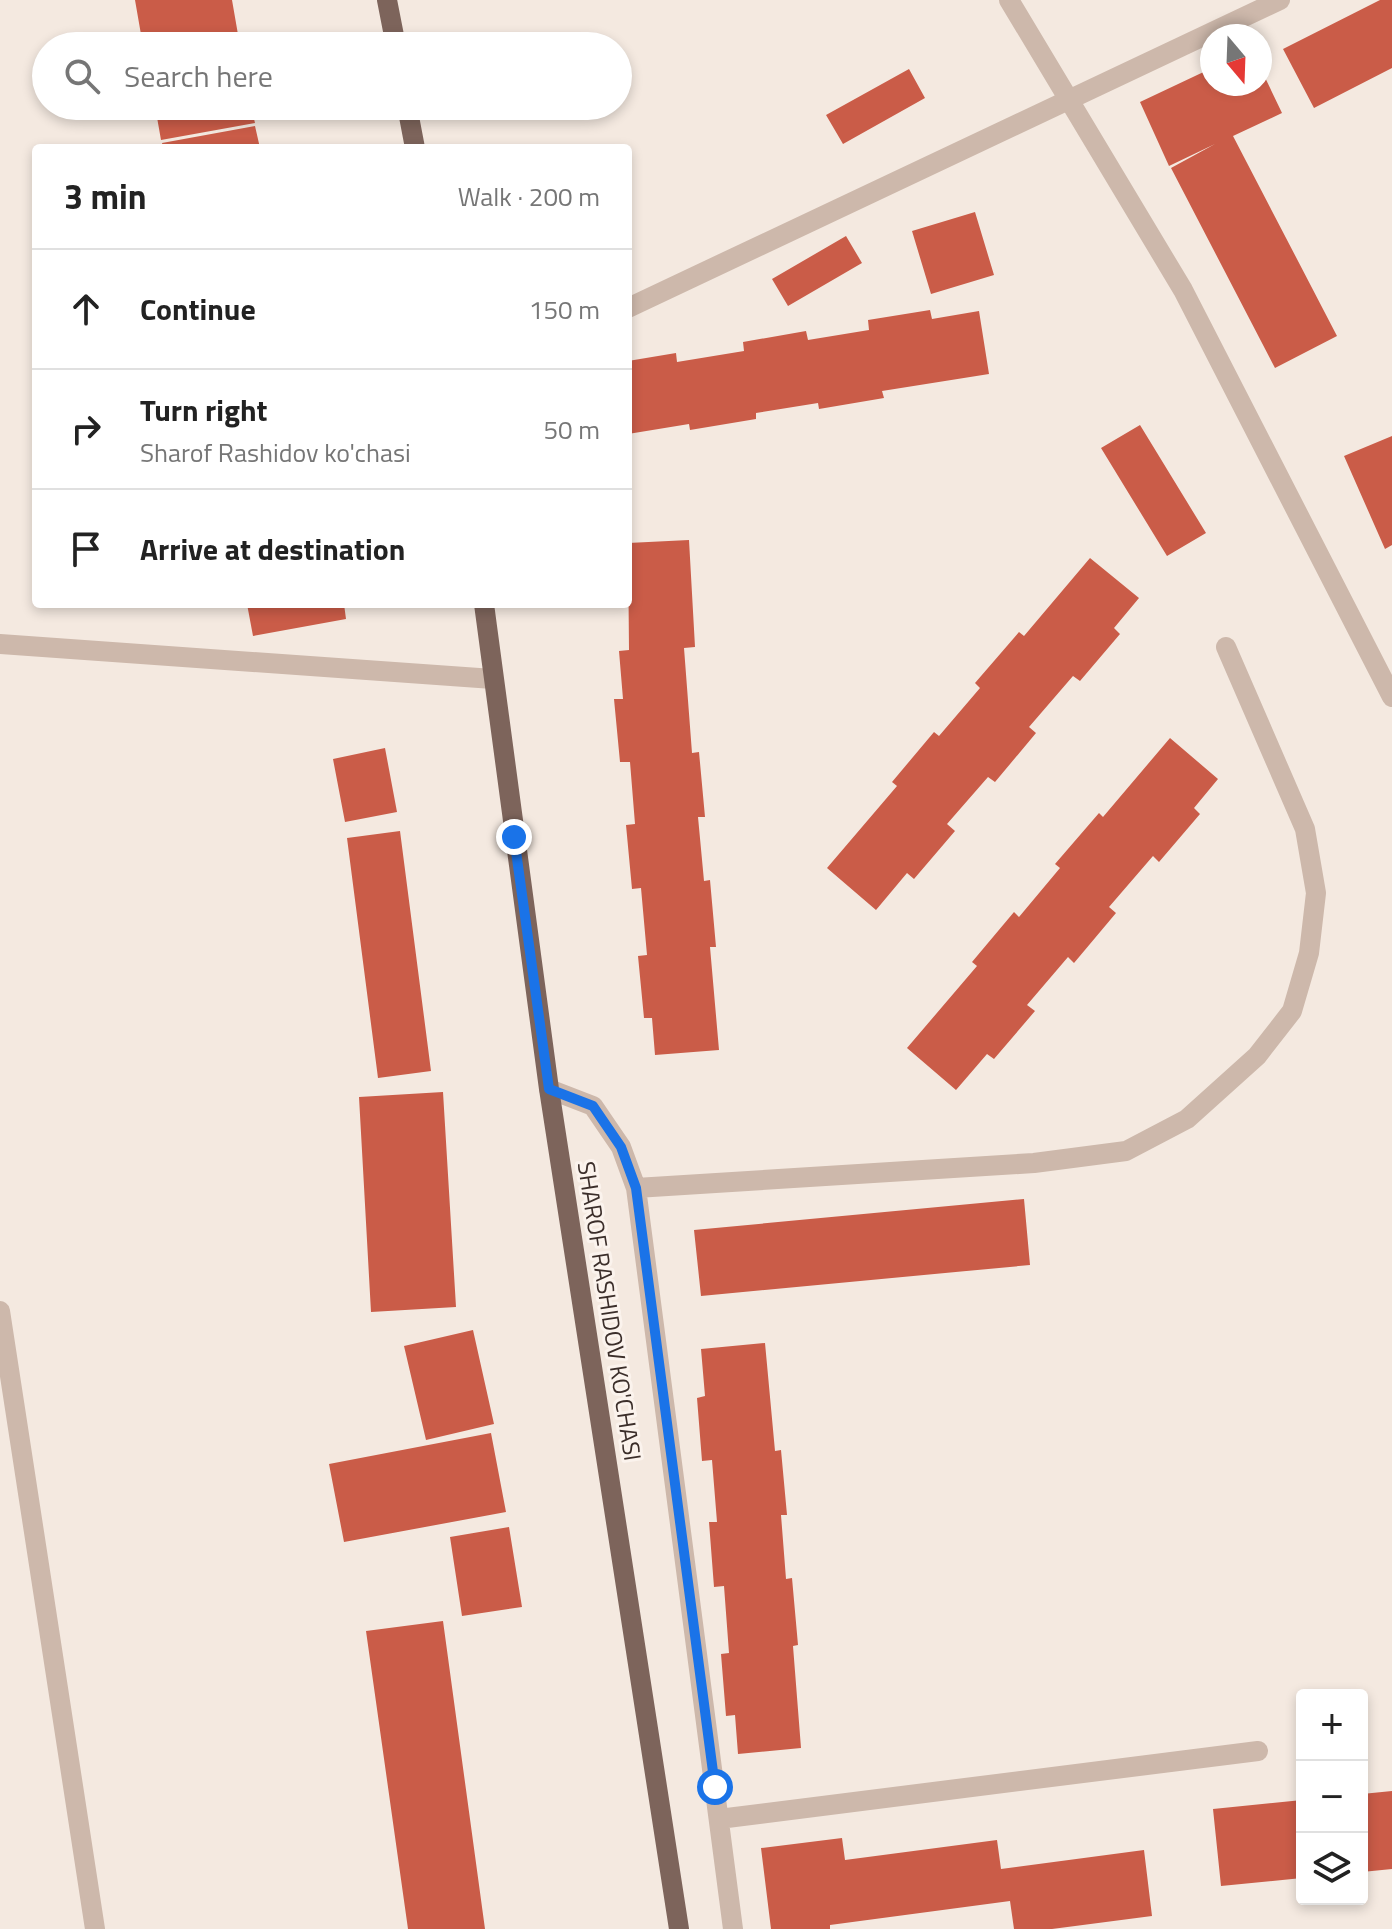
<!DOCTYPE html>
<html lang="en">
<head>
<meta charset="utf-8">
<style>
  body { margin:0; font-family:"Titillium Web",sans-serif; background:#f6f6f6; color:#222 }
  .controls { position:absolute; right:24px; bottom:24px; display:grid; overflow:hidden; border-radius:8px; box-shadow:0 4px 12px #0003 }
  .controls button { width:72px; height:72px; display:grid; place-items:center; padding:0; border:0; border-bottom:2px solid #e0e0e0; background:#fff; color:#222; font:40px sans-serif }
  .compass { position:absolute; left:1200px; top:24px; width:72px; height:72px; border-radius:50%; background:#fff; box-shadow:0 4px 12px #0003; rotate:161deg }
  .stop { position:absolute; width:24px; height:24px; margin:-18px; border:6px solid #1a73e8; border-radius:50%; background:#fff }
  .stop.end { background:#1a73e8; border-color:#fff; box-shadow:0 2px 8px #0008 }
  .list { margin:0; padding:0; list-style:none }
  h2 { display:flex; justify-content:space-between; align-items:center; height:104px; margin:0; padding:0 32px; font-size:34px }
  h2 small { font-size:26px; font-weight:400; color:#767676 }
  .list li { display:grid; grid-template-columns:52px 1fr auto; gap:24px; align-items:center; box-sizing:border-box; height:120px; padding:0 32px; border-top:2px solid #e0e0e0 }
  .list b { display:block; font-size:30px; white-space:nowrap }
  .list p { margin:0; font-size:26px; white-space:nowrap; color:#767676 }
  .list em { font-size:26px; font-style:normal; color:#767676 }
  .icon { flex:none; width:44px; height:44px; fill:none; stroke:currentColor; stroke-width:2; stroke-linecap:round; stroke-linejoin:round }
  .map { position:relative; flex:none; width:1392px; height:1929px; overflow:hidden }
  .search { position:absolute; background:#fff; box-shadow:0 4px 12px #0003; left:32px; top:32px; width:600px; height:88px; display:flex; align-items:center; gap:20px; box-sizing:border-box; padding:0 28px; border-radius:44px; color:#767676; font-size:30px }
  .panel { position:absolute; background:#fff; box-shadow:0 4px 12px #0003; left:32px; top:144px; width:600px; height:464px; border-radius:8px }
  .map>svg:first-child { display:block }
  .building { fill:#ca5c48 }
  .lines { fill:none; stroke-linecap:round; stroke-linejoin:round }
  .minor { stroke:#cdb8ab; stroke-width:20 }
  .major { stroke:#7d645b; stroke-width:20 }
  .route { stroke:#1a73e8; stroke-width:10 }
  .labels { text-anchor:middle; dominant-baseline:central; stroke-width:6; stroke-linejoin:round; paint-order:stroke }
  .street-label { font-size:24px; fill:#3b2e2a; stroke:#fbf3ed }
</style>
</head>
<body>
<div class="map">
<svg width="1392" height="1929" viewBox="0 0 1392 1929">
  <rect width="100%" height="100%" fill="#f4e9e0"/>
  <path class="building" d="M135,0h97l8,46h-97z
    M1380,0h12v68l-78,40 -31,-59z
    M1260,67l22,46 -49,23 104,200 -62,32 -104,-200 44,-24 -46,22 -29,-64 72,-34v16h48z
    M909,69l16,29 -82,46 -17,-29z
    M155,106h96l4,17 -94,17z
    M255,126l5,22h-97l-1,-5z
    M975,212l19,63 -63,19 -19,-63z
    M846,236l16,27 -74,43 -16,-27z
    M930,310l2,9 47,-8 10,63 -107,17 2,7 -65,11 -1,-6 -62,10v6l-66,11 -1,-6 -61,10v-73l48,-8 1,9 67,-11 -1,-9 63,-11 2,9 61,-10 -1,-10z
    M1140,425l66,108 -39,23 -66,-108z
    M1392,436v109l-7,4 -41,-93z
    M689,540l6,107 -11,1 8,105 7,-1 6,65h-7l6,64 6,-1 6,67h-6l9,103 -64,5 -3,-37h-8l-6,-62 9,-1 -6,-67 -9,1 -6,-64 9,-1 -5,-62h-10l-6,-63h9l-4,-48 10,-1 -1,-107z
    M1090,558l49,40 -25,30 6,6 -40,47 -7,-5 -44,51 7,6 -41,49 -7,-5 -41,47 8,7 -41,48 -7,-6 -31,37 -49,-42 70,-82 -5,-4 42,-50 5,4 41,-48 -5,-5 44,-51 5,4z
    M247,604h97l2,15 -93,17z
    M1170,738l48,41 -24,29 6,6 -41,48 -6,-6 -44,51 7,6 -42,50 -6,-6 -41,48 8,6 -41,48 -7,-5 -31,36 -49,-42 70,-82 -5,-4 42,-50 5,5 41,-49 -5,-4 44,-51 4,4z
    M385,748l12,64 -52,10 -12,-63z
    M400,831l31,240 -53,7 -31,-240z
    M443,1092l13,215 -85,5 -12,-215z
    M1024,1199l6,66 -329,31 -7,-66z
    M473,1330l21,94 -68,16 -22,-94z
    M765,1343l10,108 6,-1 6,65h-6l5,64 6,-1 6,67 -5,1 8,102 -63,6 -3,-39 -9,1 -5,-62 8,-1 -5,-67 -10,1 -5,-65h8l-5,-62 -10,1 -5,-63 8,-2 -4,-47z
    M491,1433l15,79 -162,30 -15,-78z
    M509,1527l13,80 -60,9 -12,-79z
    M443,1621l42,308h-77l-42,-298z
    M1392,1791v78l-30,3v-78z
    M1302,1800v78l-81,8 -8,-77z
    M842,1838l3,22 152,-20 4,29 143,-19 8,66 -100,13h-38l-4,-28 -180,24v4h-59l-10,-81z"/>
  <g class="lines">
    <path class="minor" d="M1009,0l174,290 209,407
      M628,308l652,-308
      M0,644l493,35
      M549,1089l44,17 28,41 15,41 97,741
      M636,1188l398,-25 92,-12 61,-32 70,-63 35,-45 17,-58 7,-60 -11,-64 -79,-182
      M0,1311l95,618
      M719,1819l539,-68"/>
    <path class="major" d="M387,0l9,46
      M407,106l8,42
      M484,604l65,485 130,840"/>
  </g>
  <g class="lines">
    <path class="route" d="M514,837l35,252 44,17 28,41 15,41 79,599"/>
  </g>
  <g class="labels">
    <g class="street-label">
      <text transform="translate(610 1311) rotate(81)">SHAROF RASHIDOV KO'CHASI</text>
    </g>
  </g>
</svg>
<div class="controls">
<button>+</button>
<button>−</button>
<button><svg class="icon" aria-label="layers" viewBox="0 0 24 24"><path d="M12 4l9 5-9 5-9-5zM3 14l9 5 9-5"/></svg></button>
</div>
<svg class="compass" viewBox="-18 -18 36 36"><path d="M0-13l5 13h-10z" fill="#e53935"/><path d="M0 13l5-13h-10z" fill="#767676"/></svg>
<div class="stop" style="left:715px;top:1787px"></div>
<div class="stop end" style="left:514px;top:837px"></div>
<div class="search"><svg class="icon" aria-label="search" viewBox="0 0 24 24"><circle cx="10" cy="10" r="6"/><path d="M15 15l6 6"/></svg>Search here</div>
<section class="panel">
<h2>3 min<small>Walk · 200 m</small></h2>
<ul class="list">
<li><svg class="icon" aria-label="ahead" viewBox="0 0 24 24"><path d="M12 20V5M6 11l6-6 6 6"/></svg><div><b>Continue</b></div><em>150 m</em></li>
<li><svg class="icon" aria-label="right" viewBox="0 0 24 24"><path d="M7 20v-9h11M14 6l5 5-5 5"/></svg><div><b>Turn right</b><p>Sharof Rashidov ko'chasi</p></div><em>50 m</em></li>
<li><svg class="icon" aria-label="arrive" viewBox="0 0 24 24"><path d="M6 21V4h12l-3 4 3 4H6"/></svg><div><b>Arrive at destination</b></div></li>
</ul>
</section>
</div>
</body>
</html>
